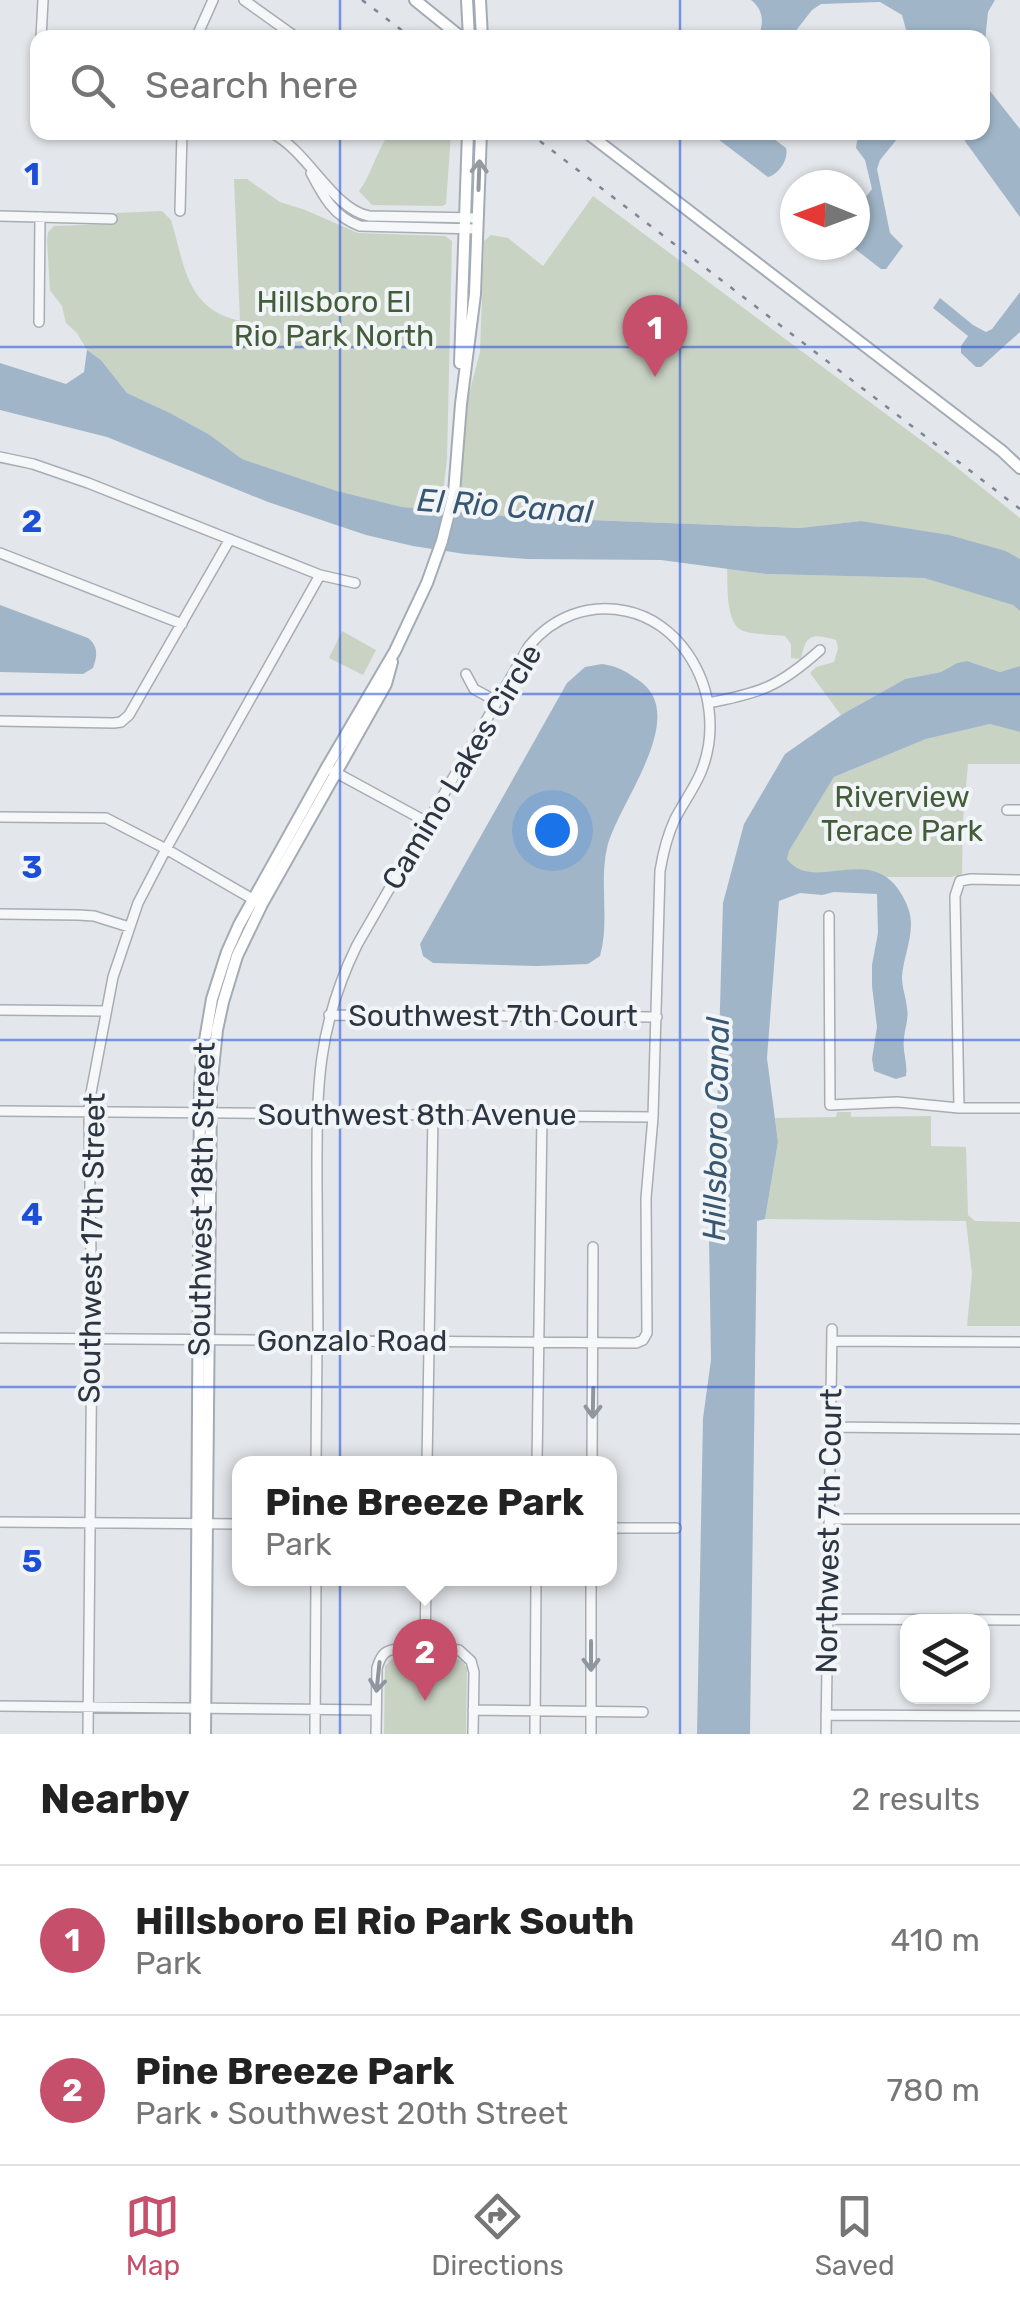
<!DOCTYPE html>
<html lang="en">
<head>
<meta charset="utf-8">
<style>
  body { margin:0; font-family:Rubik,sans-serif; background:#f6f6f6; color:#222 }
  .controls { position:absolute; right:30px; bottom:30px; display:grid; overflow:hidden; border-radius:20px; box-shadow:0 2px 8px #0004 }
  .controls button { width:90px; height:90px; display:grid; place-items:center; padding:0; border:0; border-bottom:2px solid #e0e0e0; background:#fff; color:#222; font:50px sans-serif }
  .compass { position:absolute; left:780px; top:170px; width:90px; height:90px; border-radius:50%; background:#fff; box-shadow:0 2px 8px #0004; rotate:271deg }
  .you { position:absolute; left:552px; top:830px; width:35px; height:35px; margin:-25px; border:8px solid #fff; border-radius:50%; background:#1a73e8; box-shadow:0 0 0 15px #1a73e833 }
  .badge { display:grid; place-items:center; width:65px; height:65px; border-radius:50%; background:#c6506b; color:#fff; font-size:32px; font-weight:700 }
  .pin { position:absolute; translate:-50% -82px; filter:drop-shadow(0 2px 5px #0008) }
  .pin::after { content:''; position:absolute; top:52px; width:35px; height:30px; background:inherit; clip-path:polygon(0 0,100% 0,50% 100%) }
  .popup { position:absolute; left:232px; top:1456px; width:385px; height:130px; box-sizing:border-box; display:grid; place-content:center; border-radius:20px; background:#fff; filter:drop-shadow(0 2px 8px #0005); font-size:32px; white-space:nowrap; color:#767676 }
  .popup b { font-size:38px; color:#222 }
  .popup::after { content:''; position:absolute; left:50%; top:100%; margin-left:-20px; border:20px solid transparent; border-top-color:#fff }
  .list { margin:0; padding:0; list-style:none }
  h2 { display:flex; justify-content:space-between; align-items:center; height:130px; margin:0; padding:0 40px; font-size:42px }
  h2 small { font-size:32px; font-weight:400; color:#767676 }
  .list li { display:grid; grid-template-columns:65px 1fr auto; gap:30px; align-items:center; box-sizing:border-box; height:150px; padding:0 40px; border-top:2px solid #e0e0e0 }
  .list b { display:block; font-size:38px; white-space:nowrap }
  .list p { margin:0; font-size:32px; white-space:nowrap; color:#767676 }
  .list em { font-size:32px; font-style:normal; color:#767676 }
  .icon { flex:none; width:55px; height:55px; fill:none; stroke:currentColor; stroke-width:2; stroke-linecap:round; stroke-linejoin:round }
  .map { position:relative; flex:none; width:1020px; height:1734px; overflow:hidden }
  .search { position:absolute; background:#fff; box-shadow:0 2px 8px #0004; left:30px; right:30px; top:30px; height:110px; display:flex; align-items:center; gap:25px; box-sizing:border-box; padding:0 35px; border-radius:20px; color:#767676; font-size:38px }
  .sheet { height:430px; background:#fff }
  nav { display:flex; justify-content:space-around; align-items:center; box-sizing:border-box; height:140px; border-top:2px solid #e0e0e0; background:#fff; font-size:28px; color:#767676 }
  nav a { display:grid; justify-items:center; gap:5px }
  nav .on { color:#c6506b }
  .map>svg:first-child { display:block }
  .green { fill:#c9d3c4 }
  .water { fill:#a0b6c8 }
  .lines { fill:none; stroke-linecap:round; stroke-linejoin:round }
  .minor-casing { stroke:#a8adb4; stroke-width:12 }
  .major-casing { stroke:#a3abb5; stroke-width:14 }
  .minor { stroke:#f5f7f9; stroke-width:9 }
  .major { stroke:#fff; stroke-width:10 }
  .rail { stroke:#7d8793; stroke-width:2.5; stroke-dasharray:5 10; stroke-linecap:butt }
  .oneway { stroke:#969aa0 }
  .oneway2 { stroke:#90969d }
  .grid { fill:none; stroke:#1d4ed8; stroke-width:2.5; stroke-opacity:0.55 }
  .labels { text-anchor:middle; dominant-baseline:central; stroke-width:8; stroke-linejoin:round; paint-order:stroke }
  .park-label { font-size:30px; fill:#435c3a; stroke:#f2f5f7 }
  .street-label { font-size:30px; fill:#2c3541; stroke:#f2f5f7 }
  .water-label { font-size:32px; font-style:italic; fill:#385773; stroke:#f2f5f7 }
  .grid-label { font-size:32px; text-anchor:middle; font-weight:bold; fill:#1d4ed8; stroke:#f2f5f7; stroke-width:8; stroke-linejoin:round; paint-order:stroke }
</style>
</head>
<body>
<div class="map">
<svg width="1020" height="1734" viewBox="0 0 1020 1734">
  <rect width="100%" height="100%" fill="#e3e6ea"/>
  <path class="green" d="M391,133h60l-5,71 -4,2 -70,-1 -13,-14c14,-18 17,-42 32,-58z
    M234,179h13l33,23 25,8 53,23 87,3 7,5 -5,218 -6,52 -39,-4 -65,-16 -95,-32 -32,-24 -40,-22 -43,-20 -26,-33 -14,-10 -10,-17 -11,-10 -4,-17 -12,-16 -3,-49 1,-9 6,-6 61,-2 1,-11 46,-2 9,9c14,46 15,89 69,101z
    M593,196l348,259 79,63v41l-14,-8 -145,-30 -61,7 -288,-11 -54,-5 9,-110 13,-50 4,-111 7,-6 17,3 35,28z
    M727,568l39,6 158,4 90,27 6,6v55l-20,6 -33,-11 -10,2 -16,9 -36,7 -64,36 -31,-42 6,-6 18,-5 4,-14 -2,-8c-24,-7 -30,-6 -35,19l-10,-1v-14l-6,-8c-13,-2 -30,-1 -42,-5 -18,-7 -15,-47 -16,-63z
    M342,631l34,19 -13,25 -34,-17z
    M990,724l30,8v32h-52l-5,56 -1,54 -10,3h-170l7,-26 45,-74 92,-38z
    M837,1112h14v5l80,-1v30l35,1 2,68 7,6 45,1v104h-53l5,-52 -6,-53 -201,-2 13,-77 -3,-24 61,-1z
    M392,1659h65l5,2 5,7 -1,66h-82l1,-68z"/>
  <path class="water" d="M751,0h244l-7,12 -5,49 -1,-23 -74,-1 -6,-22 -22,-13 -59,2 -9,6 -21,27h-33c6,-13 6,-27 -7,-37z
    M983,82l37,47v88l-61,-84 23,-1z
    M710,133h56l20,15c3,11 -7,26 -18,29z
    M863,133h39l-22,27 -3,9 13,64 13,13 -17,23h-5l-31,-24h5v-34l17,-22 -7,-29 -9,-12 1,-7z
    M1020,292v40l-39,35h-5l-15,-14v-7l7,-10 -35,-28 7,-10 33,27 13,7 6,-3z
    M87,350l14,10 26,33 43,20 40,22 32,24 95,32 65,16 110,10 288,11 61,-7 88,14 57,16 14,8v52l-7,-6 -89,-27 -158,-4 -105,-14 -135,-1 -61,-5 -52,-8 -47,-11 -98,-33 -161,-65 -107,-27v-47l66,21 18,-12z
    M0,605l88,33c11,9 9,18 5,30l-10,6 -83,-2z
    M967,661l33,11 20,-6v66l-30,-8 -64,15 -92,38 -45,74 -2,8c27,36 84,-18 115,36 5,9 9,18 9,29 0,18 -8,36 -9,53 0,11 4,20 5,31 2,11 -2,19 -3,30 -2,13 4,25 2,38l-10,3 -22,-8 -2,-12 5,-32 -5,-41v-21l6,-32 -1,-39 -43,-2 -12,3 -22,-2 -21,8 -12,157 11,84 -13,77 -8,2 -7,513h-53l6,-316 8,-58 -2,-124 8,-126 6,-207 21,-79 41,-70 56,-39 64,-36 36,-7 16,-9z
    M602,664c15,2 23,7 35,15 56,35 -20,125 -30,169 -8,35 3,73 -7,108l-12,8 -51,2 -104,-3 -10,-7 -3,-12 147,-261 18,-16z"/>
  <g class="lines">
    <defs>
      <path id="minor" d="M244,0l53,38
        M41,38l2,-38
        M196,38l17,-38
        M270,132c38,18 62,77 99,84l109,2
        M311,173c12,23 23,44 49,53l117,3
        M180,211l2,-79
        M0,216l112,3
        M39,322l1,-105
        M0,457l33,7 55,19 232,92 35,8
        M0,553l182,71
        M466,674l8,15 22,12
        M708,703c53,-10 72,-17 112,-53
        M0,721l114,2 7,-1 8,-7 101,-176
        M333,771l94,51
        M1007,810h13
        M0,817l106,1 60,31 90,52
        M0,914l78,1 16,1 35,11
        M829,916l1,189 67,-3 62,6h61
        M0,1010l105,1
        M329,1015l328,2
        M959,1108l-4,-212 5,-15 11,-2 49,1
        M0,1111l653,6
        M0,1338l636,5 7,-3 4,-7 -1,-135 7,-81 7,-246c3,-18 7,-35 15,-52 8,-16 19,-30 26,-47 16,-39 10,-84 -13,-118 -15,-22 -37,-38 -62,-43 -38,-8 -73,6 -97,35l-172,299c-42,86 -40,148 -40,241 0,48 1,97 1,146l-1,10 -1,122
        M832,1341l188,1
        M831,1427l189,2
        M427,1464l6,-349
        M537,1464l5,-348
        M592,1464l1,-217
        M829,1519h191
        M0,1522l240,2
        M610,1528h66
        M828,1619l192,1
        M425,1649l1,-71
        M0,1706l376,4
        M473,1710l170,2
        M826,1715l194,1
        M88,1734l4,-403 -3,-219 1,-14 23,-121 25,-74 28,-54 154,-274
        M315,1734l1,-156
        M376,1734l1,-66c2,-6 3,-11 8,-15 10,-9 58,-4 74,-3l12,11 3,11 -1,62
        M535,1734l1,-156
        M591,1734v-156
        M826,1734l6,-405"/>
      <path id="major" d="M415,0l47,38
        M467,0l2,38
        M480,0l2,38
        M586,132l416,319 18,17
        M460,363l8,-231
        M196,1734l4,-647 2,-29 10,-59 15,-47 12,-27 88,-158 68,-116 32,-68 15,-42 12,-48 7,-89 14,-110 6,-162
        M205,1734l6,-646 6,-58 6,-28 14,-46 25,-52 124,-220 6,-22"/>
    </defs>
    <use href="#minor" class="minor-casing"/>
    <use href="#major" class="major-casing"/>
    <use href="#minor" class="minor"/>
    <use href="#major" class="major"/>
    <path class="rail" d="M362,0l50,38
      M528,132l492,377"/>
  </g>
  <defs><path id="oneway-shaft" d="M-6 0H5M1.5-3L5.5 0L1.5 3" fill="none" stroke-width="1.6" stroke-linecap="round" stroke-linejoin="round" transform="scale(2.5)"/></defs>
  <use class="oneway" href="#oneway-shaft" transform="translate(479 175) rotate(-88)"/>
  <g class="oneway2">
    <use href="#oneway-shaft" transform="translate(593 1403) rotate(91)"/>
    <use href="#oneway-shaft" transform="translate(591 1656) rotate(90)"/>
    <use href="#oneway-shaft" transform="translate(378 1677) rotate(96)"/>
  </g>
  <path class="grid" d="M340,0v38M680,0v38M340,132v1602M680,132v1602M0,347h1020M0,694h1020M0,1040h1020M0,1387h1020"/>
  <g class="labels">
    <g class="park-label">
      <text x="334" y="302">Hillsboro El<tspan x="334" dy="34">Rio Park North</tspan></text>
      <text x="902" y="797">Riverview<tspan x="902" dy="34">Terace Park</tspan></text>
    </g>
    <g class="street-label">
      <text transform="translate(462 767) rotate(-59)">Camino Lakes Circle</text>
      <text x="493" y="1016">Southwest 7th Court</text>
      <text x="417" y="1115">Southwest 8th Avenue</text>
      <text transform="translate(202 1199) rotate(-89)">Southwest 18th Street</text>
      <text transform="translate(92 1248) rotate(-89)">Southwest 17th Street</text>
      <text x="352" y="1341">Gonzalo Road</text>
      <text transform="translate(829 1531) rotate(-89)">Northwest 7th Court</text>
    </g>
    <g class="water-label">
      <text transform="translate(505 506) rotate(4)">El Rio Canal</text>
      <text transform="translate(716 1129) rotate(-89)">Hillsboro Canal</text>
    </g>
  </g>
  <g class="grid-label">
    <text x="32" y="185">1</text>
    <text x="32" y="532">2</text>
    <text x="32" y="878">3</text>
    <text x="32" y="1225">4</text>
    <text x="32" y="1572">5</text>
  </g>
</svg>
<div class="controls">
<button><svg class="icon" aria-label="layers" viewBox="0 0 24 24"><path d="M12 4l9 5-9 5-9-5zM3 14l9 5 9-5"/></svg></button>
</div>
<svg class="compass" viewBox="-18 -18 36 36"><path d="M0-13l5 13h-10z" fill="#e53935"/><path d="M0 13l5-13h-10z" fill="#767676"/></svg>
<div class="you"></div>
<div class="pin badge" style="left:655px;top:377px">1</div>
<div class="pin badge" style="left:425px;top:1701px">2</div>
<div class="popup"><b>Pine Breeze Park</b>Park</div>
<div class="search"><svg class="icon" aria-label="search" viewBox="0 0 24 24"><circle cx="10" cy="10" r="6"/><path d="M15 15l6 6"/></svg>Search here</div>
</div>
<section class="sheet">
<h2>Nearby<small>2 results</small></h2>
<ul class="list">
<li><span class="badge">1</span><div><b>Hillsboro El Rio Park South</b><p>Park</p></div><em>410 m</em></li>
<li><span class="badge">2</span><div><b>Pine Breeze Park</b><p>Park · Southwest 20th Street</p></div><em>780 m</em></li>
</ul>
</section>
<nav>
<a class="on"><svg class="icon" aria-label="map" viewBox="0 0 24 24"><path d="M3 6l6-2 6 2 6-2v14l-6 2-6-2-6 2zM9 4v14M15 6v14"/></svg>Map</a>
<a><svg class="icon" aria-label="directions" viewBox="0 0 24 24"><path d="M12 3l9 9-9 9-9-9zM9 14v-3h6M13 9l2 2-2 2"/></svg>Directions</a>
<a><svg class="icon" aria-label="saved" viewBox="0 0 24 24"><path d="M7 4h10v16l-5-4-5 4z"/></svg>Saved</a>
</nav>
</body>
</html>
